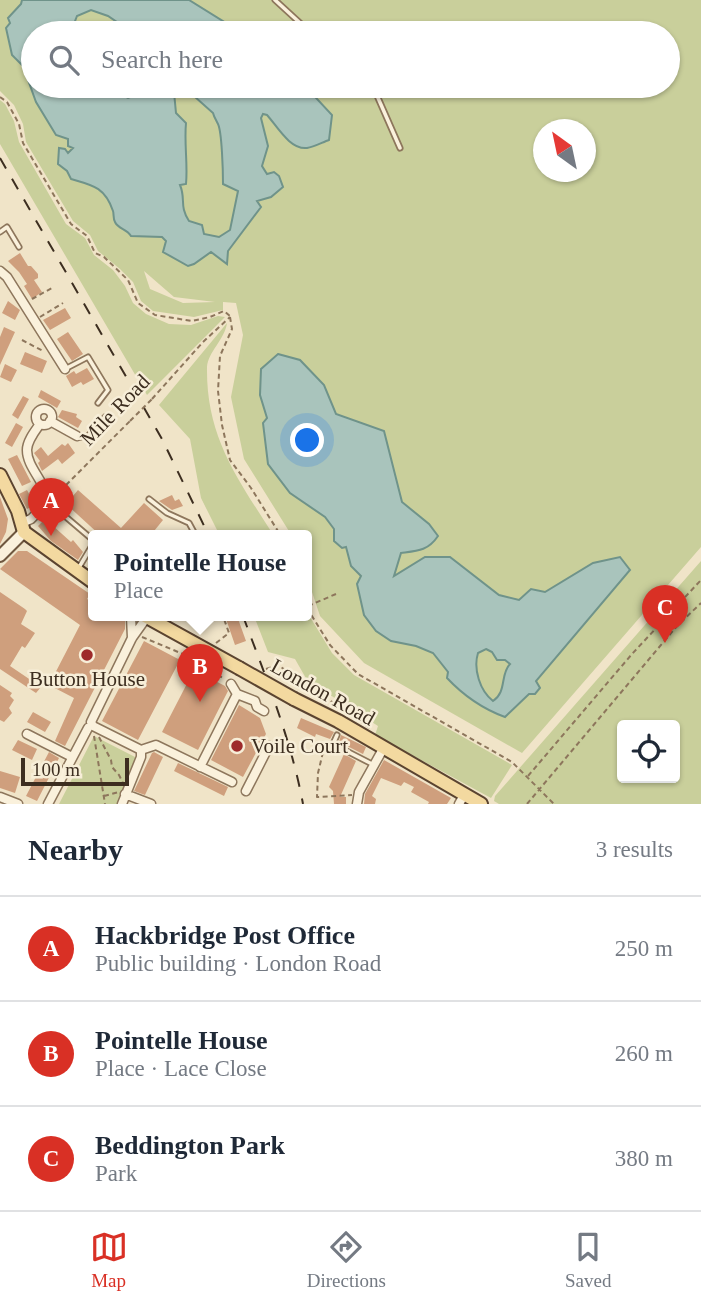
<!DOCTYPE html>
<html lang="en">
<head>
<meta charset="utf-8">
<style>
  body { margin:0; font-family:Georgia,serif; background:#f2f2f3; color:#1f2937 }
  .controls { position:absolute; right:21px; bottom:21px; display:grid; overflow:hidden; border-radius:7px; box-shadow:0 2px 5px #0004 }
  .controls button { width:63px; height:63px; display:grid; place-items:center; padding:0; border:0; border-bottom:2px solid #e0e1e3; background:#fff; color:#1f2937; font:35px sans-serif }
  .compass { position:absolute; left:533px; top:119px; width:63px; height:63px; border-radius:50%; background:#fff; box-shadow:0 2px 5px #0004; rotate:327deg }
  .scale { position:absolute; left:21px; bottom:18px; width:108px; box-sizing:border-box; padding-left:7px; border:4px solid #3d2e20; border-top:0; font-size:19px; line-height:24px; white-space:nowrap; color:#3d2e20; -webkit-text-stroke:5px #f7eed8; paint-order:stroke }
  .you { position:absolute; left:308px; top:441px; width:24px; height:24px; margin:-18px; border:5px solid #fff; border-radius:50%; background:#1a73e8; box-shadow:0 0 0 10px #1a73e833 }
  .badge { display:grid; place-items:center; width:46px; height:46px; border-radius:50%; background:#d93025; color:#fff; font-size:23px; font-weight:700 }
  .pin { position:absolute; translate:-50% -58px; filter:drop-shadow(0 2px 4px #0008) }
  .pin::after { content:''; position:absolute; top:37px; width:24px; height:21px; background:inherit; clip-path:polygon(0 0,100% 0,50% 100%) }
  .popup { position:absolute; left:88px; top:530px; width:224px; height:91px; box-sizing:border-box; display:grid; place-content:center; border-radius:7px; background:#fff; filter:drop-shadow(0 2px 5px #0005); font-size:23px; white-space:nowrap; color:#747a83 }
  .popup b { font-size:26px; color:#1f2937 }
  .popup::after { content:''; position:absolute; left:50%; top:100%; margin-left:-14px; border:14px solid transparent; border-top-color:#fff }
  .list { margin:0; padding:0; list-style:none }
  h2 { display:flex; justify-content:space-between; align-items:center; height:91px; margin:0; padding:0 28px; font-size:30px }
  h2 small { font-size:23px; font-weight:400; color:#747a83 }
  .list li { display:grid; grid-template-columns:46px 1fr auto; gap:21px; align-items:center; box-sizing:border-box; height:105px; padding:0 28px; border-top:2px solid #e0e1e3 }
  .list b { display:block; font-size:26px; white-space:nowrap }
  .list p { margin:0; font-size:23px; white-space:nowrap; color:#747a83 }
  .list em { font-size:23px; font-style:normal; color:#747a83 }
  .icon { flex:none; width:38px; height:38px; fill:none; stroke:currentColor; stroke-width:2; stroke-linecap:round; stroke-linejoin:round }
  .map { position:relative; flex:none; width:701px; height:804px; overflow:hidden }
  .search { position:absolute; background:#fff; box-shadow:0 2px 5px #0004; left:21px; right:21px; top:21px; height:77px; display:flex; align-items:center; gap:18px; box-sizing:border-box; padding:0 24px; border-radius:38px; color:#747a83; font-size:26px }
  .sheet { height:406px; background:#fff }
  nav { display:flex; justify-content:space-around; align-items:center; box-sizing:border-box; height:98px; border-top:2px solid #e0e1e3; background:#fff; font-size:19px; color:#747a83 }
  nav a { display:grid; justify-items:center; gap:4px }
  nav .on { color:#d93025 }
  .map>svg:first-child { display:block }
  .green { fill:#c9cf9b; fill-rule:evenodd }
  .water { fill:#a9c4bc; stroke:#6f938a; stroke-width:2; fill-rule:evenodd }
  .building { fill:#cf9f7d }
  .lines { fill:none; stroke-linecap:round; stroke-linejoin:round }
  .service-casing { stroke:#8d765c; stroke-width:7 }
  .minor-casing { stroke:#8d765c; stroke-width:11 }
  .secondary-casing { stroke:#6f573f; stroke-width:14 }
  .primary-casing { stroke:#5b4430; stroke-width:16 }
  .path { stroke:#8d765c; stroke-width:2; stroke-dasharray:5 3.5; stroke-linecap:butt }
  .service { stroke:#faf1dc; stroke-width:3.5 }
  .minor { stroke:#faf1dc; stroke-width:8 }
  .secondary { stroke:#faf1dc; stroke-width:10 }
  .primary { stroke:#f3d9a0; stroke-width:12 }
  .rail { stroke:#3d2e20; stroke-width:2; stroke-dasharray:12 12; stroke-linecap:butt }
  .primary-bridge-casing { stroke:#5b4430; stroke-width:16; stroke-linecap:butt }
  .path-bridge { stroke:#8d765c; stroke-width:2; stroke-dasharray:5 3.5; stroke-linecap:butt }
  .primary-bridge { stroke:#f3d9a0; stroke-width:12 }
  .poi-dot { fill:#9e2a2b; stroke:#f7eed8; stroke-width:2.5 }
  .labels { text-anchor:middle; dominant-baseline:central; stroke-width:5; stroke-linejoin:round; paint-order:stroke }
  .street-label { font-size:21px; fill:#3d2e20; stroke:#f7eed8 }
  .poi-label { font-size:21px; fill:#3d2e20; stroke:#f7eed8 }
</style>
</head>
<body>
<div class="map">
<svg width="701" height="804" viewBox="0 0 701 804">
  <rect width="100%" height="100%" fill="#f0e4c8"/>
  <path class="green" d="M0,0h701v547l-179,206 -158,-90 -44,-47 -13,-39v-41h-15l-48,-77 -13,-62 12,-62 -7,-32 -13,-1v8l-29,7 -41,-6 -12,-10 -8,-19 -13,-13 -22,-18 -8,-16 -17,-14 -47,-79 -3,-18 -9,-19 -14,-14zM33,33h635v53h-635zM544,130h42v42h-42zM144,271l30,26 41,5 -32,1 -33,-14z
    M0,100l5,4 9,17 5,21 47,82 19,14 9,17 19,15 12,16 8,17 13,11 23,10 22,1 27,-9 7,1 -78,78 -147,-251z
    M227,323c-2,16 -19,29 -20,44 -1,71 31,112 67,169h-54l-19,-38 -11,-59 -31,-34z
    M701,561v243h-202l-5,-3 1,-5zM675,725v53h-53v-53z
    M307,612l25,41 22,22 158,90 -21,33 -116,-63 3,-9 -71,-46 -12,-21 -27,-7 -14,-36h53z
    M94,736l43,22 -18,46h-60z"/>
  <path class="water" d="M22,0h167l42,26 20,7h-118l-25,-17 -17,-6 -14,6 -5,13 1,4h-40v53h71l24,12 31,-12h146l27,29 -3,25c-6,2 -15,7 -22,8 -17,2 -30,-22 -40,-33l-4,-1 -2,4 7,28 -6,20 5,8 7,-2 5,4 4,11 -12,10 -14,4 4,6 -33,44 -1,13 -16,-12 -17,12 -6,2 -25,-14 3,-11 -4,-4 -31,-1c-4,-7 -13,-7 -16,-14 -2,-3 -1,-8 -2,-11 -8,-24 -21,-26 -42,-32l-4,-8 -9,-7 1,-16 6,1 3,4 5,-5 -5,-2v-7l-12,-4 -20,-33 -13,-36 -11,-11 -6,-27 4,-5 -2,-5 13,-14zM185,88l28,25c1,4 3,7 5,11 4,8 5,49 5,60l15,7 -8,39 -11,7 -15,-3 -2,-9 -13,-4c-10,-15 -3,-22 -9,-36l6,-1c2,-20 -2,-40 0,-61l-10,-10 -2,-21z
    M278,354l22,6 24,25 12,29 48,17 18,71 27,22 9,12c-10,15 -21,15 -37,17l-7,23 31,-19h25l49,38 20,5 12,-11 14,3 48,-29 27,-6 10,13 -94,111 4,7 -5,6h-6l-24,23c-22,-8 -42,-22 -58,-39l1,-6 -15,-19 -17,-7 -25,-5 -15,-10 -12,-16 -7,-31 4,-8 -10,-10 -5,-19 -4,1 -8,-7v-12l-9,-12 -35,-24 -22,-29 -5,-41 4,-5 -7,-23 1,-26zM486,649l6,3 5,8h8l5,4c-10,10 -3,28 -17,37 -13,-10 -20,-32 -15,-48z"/>
  <path class="building" d="M20,253l8,13h3l7,8v4l-4,2 8,12 -10,7 -8,-13 3,-2 -8,-12 -11,-11z
    M8,301l12,9 -5,10 -13,-7z
    M65,308l6,10 -21,12 -7,-10z
    M4,327l11,5 -15,33v-28z
    M68,332l15,22 -11,7 -15,-22z
    M25,352l22,9 -5,12 -22,-9z
    M5,364l12,6 -6,12 -11,-5z
    M87,368l7,11 -11,6 -2,-3 -9,5 -6,-11 8,-5 2,3z
    M41,390l20,11 -4,7 -19,-11z
    M23,396l6,3 -11,20 -6,-4z
    M62,410l15,4 -1,3 6,4 -4,7 -20,-11z
    M16,423l7,4 -11,20 -7,-4z
    M68,443l7,10 -13,11 -4,-5 -16,12 -4,-8 2,-2 -6,-8 7,-6 7,9 14,-12 3,2z
    M17,455l14,27 -9,4 -14,-27z
    M27,490l8,15 -8,4 -8,-15z
    M78,490l43,38 23,-25 19,17 -13,16h-49l-35,-32z
    M172,495l3,6 4,-2 4,7 -11,4 -13,-9z
    M0,497l8,22 -2,13 -6,12z
    M52,512l6,7 -6,6 19,17 2,-2 10,12 -5,8 -27,-19 -13,-15z
    M18,551h9l63,43 -3,5 6,3v14h28l4,5v8l-60,117 -10,-5 19,-43 -25,-13 31,-60 -80,-56z
    M0,592l25,17 2,2 -6,13 14,9 -10,15 -3,-2 -12,20 31,21 -5,6 -36,-24z
    M225,616h12l9,25 -11,4z
    M144,641l36,19 -42,80 -36,-19z
    M194,670l31,16 3,5 -30,59 -36,-18z
    M0,685l12,8 -2,3 4,4 -5,8 3,5 -8,9 -4,-2z
    M239,705l21,13 6,16 -23,43 -32,-17z
    M33,712l18,10 -6,10 -18,-10z
    M301,718l33,14 -4,7 -14,-5 -1,3 -18,-9z
    M341,735l25,12 -3,7 -24,-12z
    M18,740l19,9 -5,11 -20,-10z
    M49,752l10,6 -22,43 -11,-5z
    M154,752l9,5 -18,38 -11,-4 18,-38z
    M344,754l12,7 -16,36h6v7h-12l-1,-13 -4,-4z
    M384,760l67,38 -4,6h-19l1,-2 -18,-10 3,-5 -10,-5 -3,4 -20,-8 -9,18 4,3 -1,5h-11l1,-10z
    M178,763l50,24 -4,9 -50,-25z
    M0,771l20,6 -5,16 -15,-5z"/>
  <g class="lines">
    <defs>
      <path id="service" d="M275,0l36,33
        M369,86l6,5 25,57
        M0,232l7,-5 12,20
        M65,369l23,-12 20,33 -10,13
        M79,437h8l18,-20
        M149,499l18,14 22,10 7,13
        M66,517l27,23
        M78,569l15,-25
        M337,735l-4,9 39,20"/>
      <path id="minor" d="M0,271l7,6 58,92
        M36 417a8 8 0 1 1 16 0a8 8 0 1 1-16 0Z
        M50,421l27,15
        M22,523l9,-4 16,-16c1,-20 -20,-34 -20,-53 0,-9 8,-19 13,-26
        M131,616l1,22
        M147,617l-15,21 -41,84 2,4 48,24 15,-5 76,37
        M231,684l6,10
        M27,734l45,23
        M200,767l37,-73 18,7 2,6 7,4
        M246,791l23,-45
        M125,794l26,10
        M0,797l18,7
        M48,804l40,-76
        M122,804l19,-47v-7
        M357,804l2,-12 24,-43
        M459,804l5,-9"/>
      <path id="secondary" d="M0,556l24,-24"/>
      <path id="primary" d="M0,475l18,36 6,21 69,50
        M145,616l94,52
        M294,699l44,22 143,83"/>
    </defs>
    <use href="#service" class="service-casing"/>
    <use href="#minor" class="minor-casing"/>
    <use href="#secondary" class="secondary-casing"/>
    <use href="#primary" class="primary-casing"/>
    <path class="path" d="M0,97l7,5 12,22 4,19 48,81 16,12 8,17 9,4 24,23 10,23 17,12 37,6 18,-4 14,-6 6,5
      M32,299l20,-11
      M40,317l23,-14
      M230,317l2,12 -12,27 -2,35 4,34 8,35 21,28 30,48
      M22,340l21,11
      M152,399l51,-57 27,-25
      M54,497l76,-76
      M308,606l28,-12
      M307,608l23,37 28,29 154,88 42,42
      M181,616l7,4 7,-4
      M219,620l13,-4
      M142,637l53,22 29,20
      M216,643l13,-10 -5,-14
      M266,669l12,-4 92,63
      M94,736l11,68
      M99,737l12,23 1,7 7,8 4,8
      M325,744l-7,29 -1,24 35,-2
      M528,776l104,-122 69,-74
      M104,796l15,-4
      M527,804l150,-178 24,-23"/>
    <use href="#service" class="service"/>
    <use href="#minor" class="minor"/>
    <use href="#secondary" class="secondary"/>
    <use href="#primary" class="primary"/>
    <path class="rail" d="M0,158l162,281 47,97
      M243,616c23,62 48,123 60,188"/>
    <defs>
      <path id="primary-bridge" d="M239,668l55,31"/>
    </defs>
    <use href="#primary-bridge" class="primary-bridge-casing"/>
    <path class="path-bridge" d="M130,421l22,-22"/>
    <use href="#primary-bridge" class="primary-bridge"/>
  </g>
  <g class="poi-dot">
    <circle cx="87" cy="655" r="7"/>
    <circle cx="237" cy="746" r="7"/>
  </g>
  <g class="labels">
    <g class="street-label">
      <text transform="translate(115 410) rotate(-46)">Mile Road</text>
      <text transform="translate(323 692) rotate(29)">London Road</text>
    </g>
    <g class="poi-label">
      <text x="87" y="679">Button House</text>
      <text x="251" y="746" text-anchor="start">Voile Court</text>
    </g>
  </g>
</svg>
<div class="controls">
<button><svg class="icon" aria-label="locate" viewBox="0 0 24 24"><circle cx="12" cy="12" r="6"/><path d="M12 2v4M12 18v4M2 12h4M18 12h4"/></svg></button>
</div>
<svg class="compass" viewBox="-18 -18 36 36"><path d="M0-13l5 13h-10z" fill="#e53935"/><path d="M0 13l5-13h-10z" fill="#747a83"/></svg>
<div class="scale">100 m</div>
<div class="you"></div>
<div class="pin badge" style="left:51px;top:536px">A</div>
<div class="pin badge" style="left:200px;top:702px">B</div>
<div class="popup"><b>Pointelle House</b>Place</div>
<div class="pin badge" style="left:665px;top:643px">C</div>
<div class="search"><svg class="icon" aria-label="search" viewBox="0 0 24 24"><circle cx="10" cy="10" r="6"/><path d="M15 15l6 6"/></svg>Search here</div>
</div>
<section class="sheet">
<h2>Nearby<small>3 results</small></h2>
<ul class="list">
<li><span class="badge">A</span><div><b>Hackbridge Post Office</b><p>Public building · London Road</p></div><em>250 m</em></li>
<li><span class="badge">B</span><div><b>Pointelle House</b><p>Place · Lace Close</p></div><em>260 m</em></li>
<li><span class="badge">C</span><div><b>Beddington Park</b><p>Park</p></div><em>380 m</em></li>
</ul>
</section>
<nav>
<a class="on"><svg class="icon" aria-label="map" viewBox="0 0 24 24"><path d="M3 6l6-2 6 2 6-2v14l-6 2-6-2-6 2zM9 4v14M15 6v14"/></svg>Map</a>
<a><svg class="icon" aria-label="directions" viewBox="0 0 24 24"><path d="M12 3l9 9-9 9-9-9zM9 14v-3h6M13 9l2 2-2 2"/></svg>Directions</a>
<a><svg class="icon" aria-label="saved" viewBox="0 0 24 24"><path d="M7 4h10v16l-5-4-5 4z"/></svg>Saved</a>
</nav>
</body>
</html>
